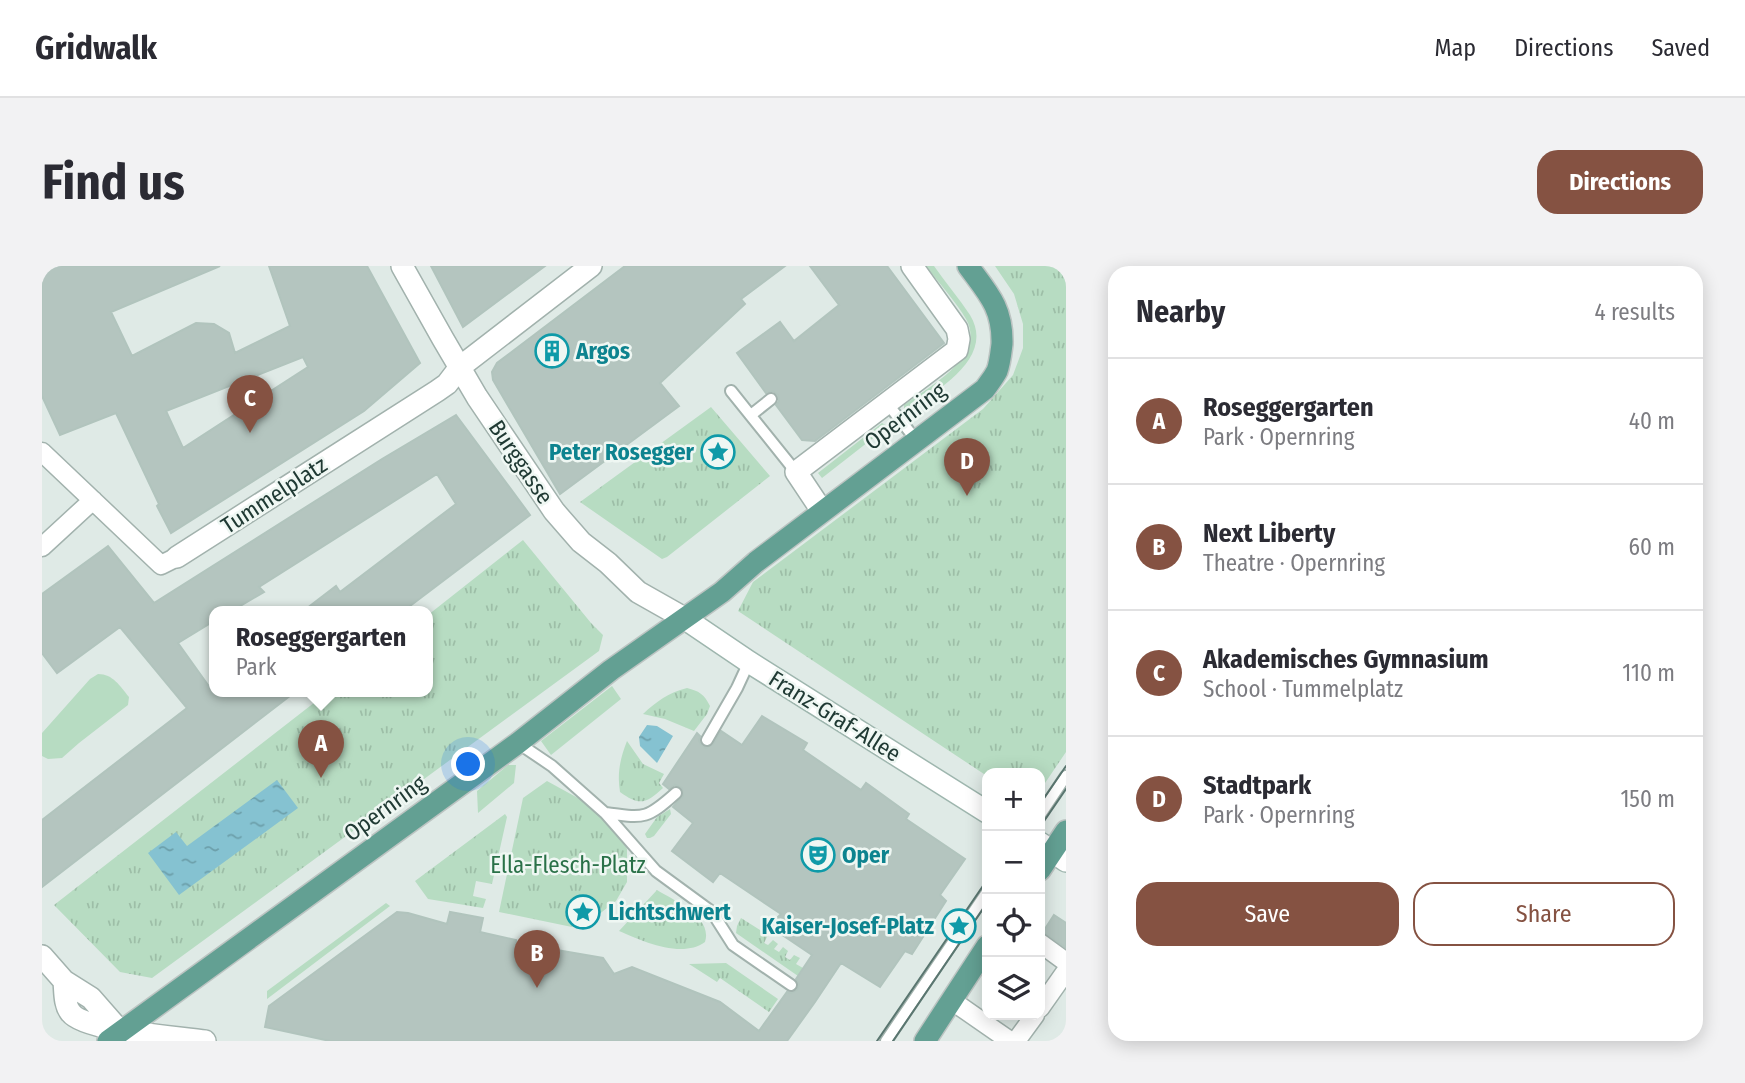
<!DOCTYPE html>
<html lang="en">
<head>
<meta charset="utf-8">
<style>
  body { margin:0; font-family:"Fira Sans Condensed",sans-serif; background:#f2f2f3; color:#2b2b33 }
  .controls { position:absolute; right:21px; bottom:21px; display:grid; overflow:hidden; border-radius:14px; box-shadow:0 4px 18px #0003 }
  .controls button { width:63px; height:63px; display:grid; place-items:center; padding:0; border:0; border-bottom:2px solid #e1e1e2; background:#fff; color:#2b2b33; font:35px sans-serif }
  .you { position:absolute; left:427px; top:499px; width:24px; height:24px; margin:-18px; border:5px solid #fff; border-radius:50%; background:#1a73e8; box-shadow:0 0 0 10px #1a73e833 }
  .badge { display:grid; place-items:center; width:46px; height:46px; border-radius:50%; background:#855242; color:#fff; font-size:23px; font-weight:700 }
  .pin { position:absolute; translate:-50% -58px; filter:drop-shadow(0 2px 4px #0008) }
  .pin::after { content:''; position:absolute; top:37px; width:24px; height:21px; background:inherit; clip-path:polygon(0 0,100% 0,50% 100%) }
  .popup { position:absolute; left:167px; top:340px; width:224px; height:91px; box-sizing:border-box; display:grid; place-content:center; border-radius:14px; background:#fff; filter:drop-shadow(0 2px 5px #0005); font-size:23px; white-space:nowrap; color:#7c7c81 }
  .popup b { font-size:26px; color:#2b2b33 }
  .popup::after { content:''; position:absolute; left:50%; top:100%; margin-left:-14px; border:14px solid transparent; border-top-color:#fff }
  .list { margin:0; padding:0; list-style:none }
  h2 { display:flex; justify-content:space-between; align-items:center; height:91px; margin:0; padding:0 28px; font-size:30px }
  h2 small { font-size:23px; font-weight:400; color:#7c7c81 }
  .list li { display:grid; grid-template-columns:46px 1fr auto; gap:21px; align-items:center; box-sizing:border-box; height:126px; padding:0 28px; border-top:2px solid #e1e1e2 }
  .list b { display:block; font-size:26px; white-space:nowrap }
  .list p { margin:0; font-size:23px; white-space:nowrap; color:#7c7c81 }
  .list em { font-size:23px; font-style:normal; color:#7c7c81 }
  .actions { display:flex; gap:14px; padding:21px 28px }
  .actions a { flex:1; padding:16px 0; border:2px solid #855242; border-radius:21px; text-align:center; font-size:24px; color:#855242 }
  .actions .main { background:#855242; color:#fff }
  .icon { flex:none; width:38px; height:38px; fill:none; stroke:currentColor; stroke-width:2; stroke-linecap:round; stroke-linejoin:round }
  .map { position:relative; flex:none; width:1024px; height:775px; overflow:hidden; border-radius:21px }
  header { display:flex; align-items:center; gap:42px; box-sizing:border-box; height:98px; padding:0 35px; background:#fff; border-bottom:2px solid #e1e1e2 }
  header strong { font-size:33px }
  nav { display:flex; gap:38px; margin-inline-start:auto; font-size:24px }
  .intro { display:flex; align-items:center; justify-content:space-between; box-sizing:border-box; height:168px; padding:0 42px }
  h1 { margin:0; font-size:49px }
  .button { padding:18px 32px; border-radius:21px; background:#855242; color:#fff; font-size:24px; font-weight:700 }
  main { display:flex; gap:42px; padding:0 42px }
  aside { flex:1; background:#fff; border-radius:21px; box-shadow:0 4px 18px #0003 }
  .map>svg:first-child { display:block }
  .grass { fill:#b7dcc2 }
  .park { fill:url(#park-tufts) }
  .water { fill:url(#water-ripples) }
  .building { fill:#b4c5bf; stroke:#b1c4bd; stroke-width:2; fill-rule:evenodd }
  .lines { fill:none; stroke-linecap:round; stroke-linejoin:round }
  .service-casing { stroke:#a2b2ad; stroke-width:14 }
  .pedestrian-casing { stroke:#a2b2ad; stroke-width:21 }
  .minor-casing { stroke:#a2b2ad; stroke-width:24 }
  .secondary-casing { stroke:#9eb6ae; stroke-width:24 }
  .primary-casing { stroke:#bcc4c2; stroke-width:24 }
  .service { stroke:#fff; stroke-width:10 }
  .pedestrian { stroke:#fff; stroke-width:18 }
  .minor { stroke:#fff; stroke-width:21 }
  .secondary { stroke:#fff; stroke-width:21 }
  .primary { stroke:#63a093; stroke-width:21 }
  .tram { stroke:#5a7670; stroke-width:2 }
  .labels { text-anchor:middle; dominant-baseline:central; stroke-width:5; stroke-linejoin:round; paint-order:stroke }
  .culture-label { font-size:23px; font-weight:bold; fill:#0d838f; stroke:#eff7f3; text-anchor:start }
  .street-label { font-size:23px; fill:#203a34; stroke:#eff7f3 }
  .park-label { font-size:23px; fill:#2a7148; stroke:#eff7f3 }
</style>
</head>
<body>
<header>
<strong>Gridwalk</strong>
<nav><a>Map</a><a>Directions</a><a>Saved</a></nav>
</header>
<div class="intro"><h1>Find us</h1><a class="button">Directions</a></div>
<main>
<div class="map">
<svg width="1024" height="775" viewBox="0 0 1024 775">
  <defs>
    <pattern id="park-tufts" width="24" height="20" patternUnits="userSpaceOnUse" patternTransform="scale(1.75)"><rect width="24" height="20" fill="#b7dcc2"/><path d="M3 7l-1-3M5 7V3M7 7l1-3M15 17l-1-3M17 17v-4M19 17l1-3" fill="none" stroke="#9dbea7"/></pattern>
    <pattern id="water-ripples" width="26" height="14" patternUnits="userSpaceOnUse" patternTransform="scale(1.75)"><rect width="26" height="14" fill="#85c2d1"/><path d="M2 4q2-2 4 0t4 0M15 11q2-2 4 0t4 0" fill="none" stroke="#6c9faa"/></pattern>
  </defs>
  <rect width="100%" height="100%" fill="#dfeae6"/>
  <path class="grass" d="M884,0h8c11,16 25,32 36,49 26,43 -33,75 -62,96l-4,-1v-5c25,-18 83,-49 62,-86 -9,-16 -28,-37 -40,-53z
    M840,157l5,3 -1,2 -64,50 -4,-5z
    M56,408c15,0 22,12 31,23l-1,8 -49,38 -17,15 -14,1 -6,-3v-23l48,-54z
    M570,420l9,13 -70,56 -10,-14z
    M466,499h8l-2,18 -36,30 -1,-22z
    M344,637l4,3 -123,93v-8z"/>
  <path class="park" d="M953,0h71v486l-23,34h-3v-13h-53v3l-249,-165 15,-29 230,-173 30,-34 10,-27v-24l-9,-30z
    M669,141l59,69 -103,81 -5,2 -82,-57z
    M481,274l68,83 12,12 -4,16 -447,327 -32,-6 -66,-67 274,-213h100v-77z
    M645,422c12,3 17,6 23,18l-3,8 -13,17 -29,-12 -22,-5c14,-13 25,-21 44,-26z
    M585,475l16,23 21,10 -5,9 4,5c-17,16 -24,18 -43,4 -3,-19 0,-33 7,-51z
    M505,515l40,22 27,25 13,21v33l-11,19 -18,14 -20,10 -6,2 -73,-15 24,-114z
    M628,543l1,5 -17,22 -4,2h-3l-2,-4 12,-17z
    M463,548l2,3 -15,67 -16,-3 -3,15 13,3 -3,9 -55,-9 -13,-18z
    M615,624c18,11 56,27 48,52 -23,17 -63,-1 -86,-11z
    M699,652l27,17 -4,8 4,2 5,-5 5,4 -4,5 5,3 4,-5 5,4 -3,6 5,3 4,-5 6,3 -4,6 7,4 -5,8 -62,-43 1,-7z
    M684,697l52,36 -9,13 -49,-34 -3,4 -28,-18z"/>
  <path class="water" d="M605,459l10,1 16,10 -16,27 -17,-17 -1,-9z
    M235,514l21,28 -119,87 -31,-42 28,-21 11,14z"/>
  <path class="building" d="M0,0h178l-109,46 21,44 64,-33 18,1 15,9 6,20 55,-27 -21,-60h98l53,97 -56,48 -193,122 -14,-27 2,-2 -43,-91 -56,22 -18,-39zM261,91l5,10 -125,81 -17,-37z
    M389,0h114l-82,61z
    M583,0h160l-44,33 4,5 -85,79 19,23 -119,88 -67,-114 -1,-8 5,-9z
    M768,0h77l57,77 -129,98 -13,-1 -26,-35 3,-4 -1,-6 -5,-4 -7,2 -29,-40 43,-31 14,19 45,-36z
    M414,149l74,100 -128,97h-100l34,-26 4,6 116,-88 -19,-30 -178,113 5,5 -34,20h-16v9l-36,22 35,49h82l-253,195v-67l145,-112 -67,-81 -63,46 -15,-20v-59l66,-48 46,57 228,-144z
    M720,450l45,27 -4,7 58,40 5,-7 43,31 -3,5 59,40 -25,36 6,6 -34,53 -7,-3 -25,36 -39,-24 -26,39 -28,39h-457l-65,-14 4,-21 128,-94 11,1 39,11 3,-12 33,6 -3,14 36,8v3l87,15 11,16 18,-7 88,35 39,29 28,-39 4,1 6,-3 2,-5 -3,-6 16,-24 -31,-21 1,-5 -8,-8 7,-7 -61,-41 -7,9 -41,-31 21,-28 -20,-16 10,-11 -1,-8 -7,-3 -6,4 -6,-5 34,-51 3,3 -1,5 2,3 5,4 7,-4 8,-13 21,14z
    M546,631l10,18 -20,10 -10,-18z
    M1012,649l12,8v25l-23,-16z"/>
  <g class="lines">
    <defs>
      <path id="service" d="M689,125l65,81
        M845,137l29,37
        M709,149l20,-16
        M665,474l30,-52 12,-26
        M476,477l34,23 53,47 51,58 56,41 21,33 58,40
        M563,547c39,5 41,7 71,-20
        M998,549l26,-39
        M844,775l101,-149"/>
      <path id="pedestrian" d="M0,186l119,113 16,-8
        M0,281l51,-47
        M998,677l26,19
        M908,735l11,6 49,34
        M998,742l26,-37
        M974,775l19,-26"/>
      <path id="minor" d="M360,0l41,73 34,58 77,114 27,31 27,21 30,29 46,26
        M780,245l-26,-39 161,-122 2,-11 -2,-10 -45,-63
        M135,291l260,-166 10,-7 13,-17 131,-101
        M0,690l22,25 27,17 29,33
        M22,715c1,10 0,24 7,32 14,18 108,24 134,28"/>
      <path id="secondary" d="M642,352l65,44 238,150
        M998,577l26,18"/>
      <path id="primary" d="M998,604l26,-39
        M66,775l410,-298 93,-73 111,-78 34,-30 229,-173c4,-6 9,-12 12,-18 3,-8 4,-19 5,-27 1,-36 -14,-51 -34,-78
        M883,775l62,-95"/>
    </defs>
    <use href="#service" class="service-casing"/>
    <use href="#pedestrian" class="pedestrian-casing"/>
    <use href="#minor" class="minor-casing"/>
    <use href="#secondary" class="secondary-casing"/>
    <use href="#primary" class="primary-casing"/>
    <use href="#service" class="service"/>
    <use href="#pedestrian" class="pedestrian"/>
    <use href="#minor" class="minor"/>
    <use href="#secondary" class="secondary"/>
    <use href="#primary" class="primary"/>
    <path class="tram" d="M998,538l26,-38
      M998,561l26,-38
      M835,775l110,-161
      M851,775l94,-138"/>
  </g>
  <defs>
    <symbol id="building-ring" viewBox="-11 -11 22 22"><circle r="9.5" fill="#eff7f3" stroke="#0f9aa8" stroke-width="1.5"/><path d="M-4-6H4V6H1V3H-1V6H-4ZM-2.5-4.3h1.7v1.8h-1.7ZM.8-4.3h1.7v1.8H.8ZM-2.5-1h1.7V.8h-1.7ZM.8-1h1.7V.8H.8Z" fill="#0f9aa8"/></symbol>
    <symbol id="sight-ring" viewBox="-11 -11 22 22"><circle r="9.5" fill="#eff7f3" stroke="#0f9aa8" stroke-width="1.5"/><path d="M0-6L1.8-2.2L6-1.7L2.9 1.2L3.7 5.4L0 3.3L-3.7 5.4L-2.9 1.2L-6-1.7L-1.8-2.2Z" fill="#0f9aa8"/></symbol>
    <symbol id="theatre-ring" viewBox="-11 -11 22 22"><circle r="9.5" fill="#eff7f3" stroke="#0f9aa8" stroke-width="1.5"/><path d="M-5-5.5Q0-4 5-5.5V0Q5 5 0 6Q-5 5-5 0ZM-3.3-2.5H-1v1.5H-3.3ZM1-2.5H3.3v1.5H1ZM-2.8 1Q0 5.5 2.8 1Z" fill="#0f9aa8"/></symbol>
  </defs>
  <g fill-rule="evenodd">
    <use href="#building-ring" x="491" y="66" width="38" height="38"/>
    <use href="#sight-ring" x="657" y="167" width="38" height="38"/>
    <use href="#theatre-ring" x="757" y="570" width="38" height="38"/>
    <use href="#sight-ring" x="522" y="627" width="38" height="38"/>
    <use href="#sight-ring" x="898" y="641" width="38" height="38"/>
  </g>
  <g class="labels">
    <g class="culture-label">
      <text x="534" y="85">Argos</text>
      <text x="652" y="186" text-anchor="end">Peter Rosegger</text>
      <text x="800" y="589">Oper</text>
      <text x="566" y="646">Lichtschwert</text>
      <text x="892" y="660" text-anchor="end">Kaiser-Josef-Platz</text>
    </g>
    <g class="street-label">
      <text transform="translate(863 150) rotate(-37)">Opernring</text>
      <text transform="translate(479 196) rotate(56)">Burggasse</text>
      <text transform="translate(232 229) rotate(-33)">Tummelplatz</text>
      <text transform="translate(793 450) rotate(32)">Franz-Graf-Allee</text>
      <text transform="translate(343 542) rotate(-36)">Opernring</text>
    </g>
    <g class="park-label">
      <text x="526" y="599">Ella-Flesch-Platz</text>
    </g>
  </g>
</svg>
<div class="controls">
<button>+</button>
<button>−</button>
<button><svg class="icon" aria-label="locate" viewBox="0 0 24 24"><circle cx="12" cy="12" r="6"/><path d="M12 2v4M12 18v4M2 12h4M18 12h4"/></svg></button>
<button><svg class="icon" aria-label="layers" viewBox="0 0 24 24"><path d="M12 4l9 5-9 5-9-5zM3 14l9 5 9-5"/></svg></button>
</div>
<div class="you"></div>
<div class="pin badge" style="left:279px;top:512px">A</div>
<div class="popup"><b>Roseggergarten</b>Park</div>
<div class="pin badge" style="left:495px;top:722px">B</div>
<div class="pin badge" style="left:208px;top:167px">C</div>
<div class="pin badge" style="left:925px;top:230px">D</div>
</div>
<aside>
<h2>Nearby<small>4 results</small></h2>
<ul class="list">
<li><span class="badge">A</span><div><b>Roseggergarten</b><p>Park · Opernring</p></div><em>40 m</em></li>
<li><span class="badge">B</span><div><b>Next Liberty</b><p>Theatre · Opernring</p></div><em>60 m</em></li>
<li><span class="badge">C</span><div><b>Akademisches Gymnasium</b><p>School · Tummelplatz</p></div><em>110 m</em></li>
<li><span class="badge">D</span><div><b>Stadtpark</b><p>Park · Opernring</p></div><em>150 m</em></li>
</ul>
<div class="actions"><a class="main">Save</a><a>Share</a></div>
</aside>
</main>
</body>
</html>
